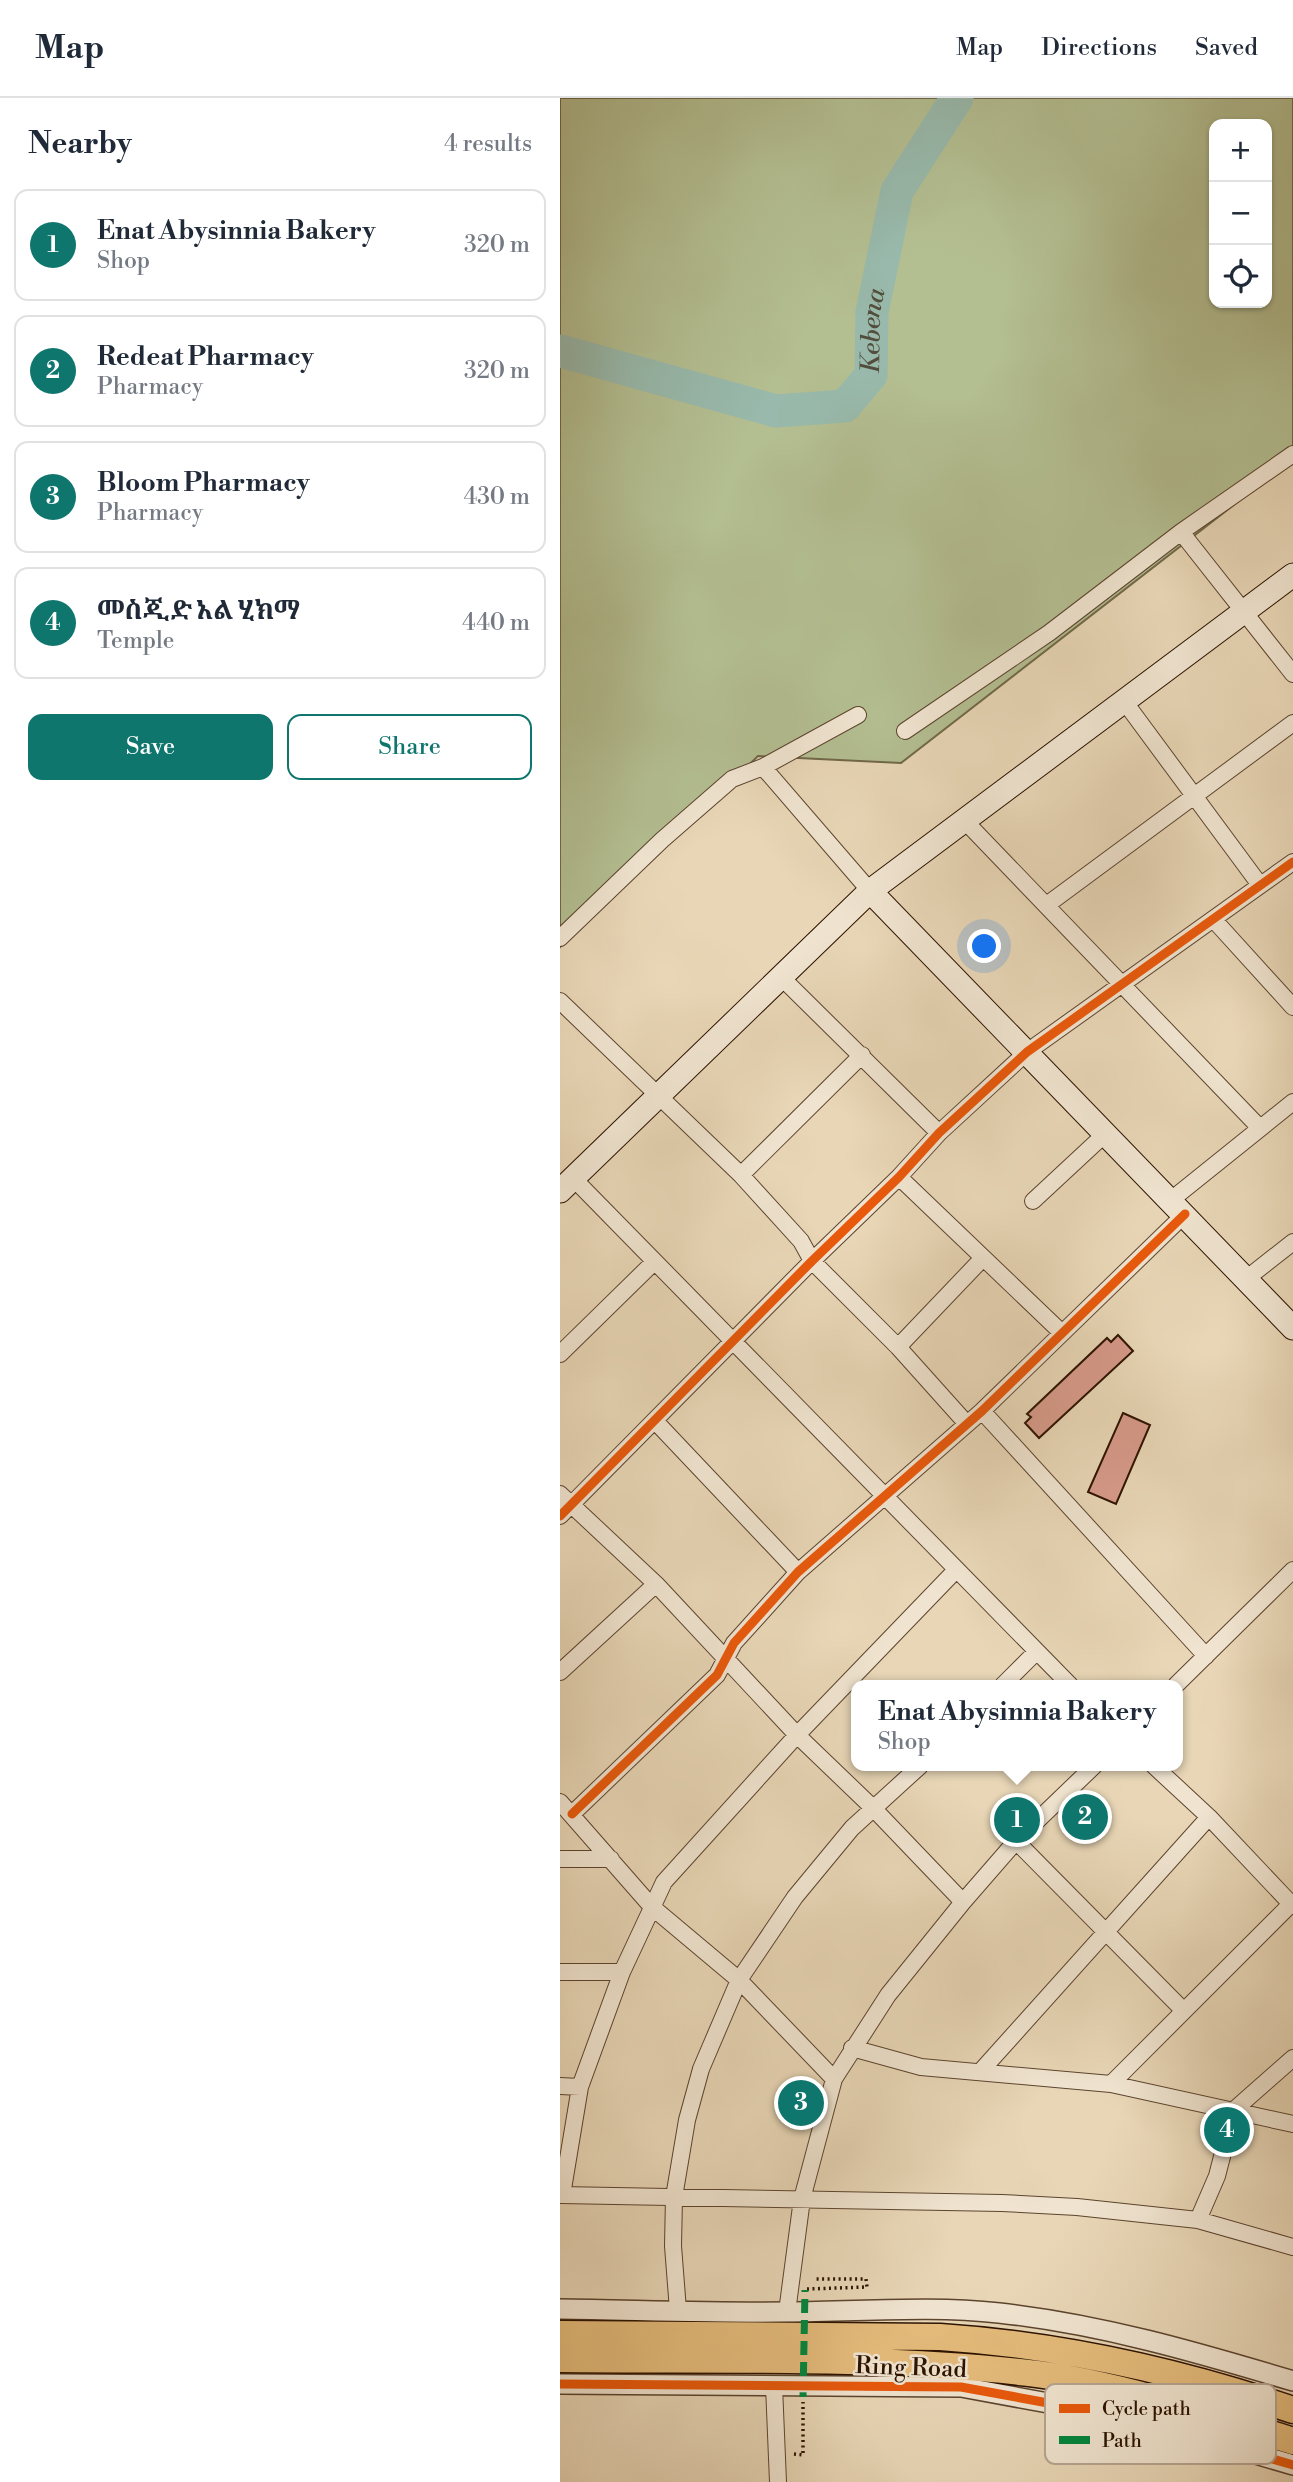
<!DOCTYPE html>
<html lang="en">
<head>
<meta charset="utf-8">
<style>
  body { margin:0; font-family:"Libre Bodoni","Noto Serif Ethiopic",serif; background:#f6f6f7; color:#1f2937 }
  .controls { position:absolute; right:21px; top:21px; display:grid; overflow:hidden; border-radius:14px; box-shadow:0 2px 5px #0004 }
  .controls button { width:63px; height:63px; display:grid; place-items:center; padding:0; border:0; border-bottom:2px solid #e0e1e3; background:#fff; color:#1f2937; font:35px sans-serif }
  .you { position:absolute; left:425px; top:849px; width:24px; height:24px; margin:-18px; border:5px solid #fff; border-radius:50%; background:#1a73e8; box-shadow:0 0 0 10px #1a73e833 }
  .badge { display:grid; place-items:center; width:46px; height:46px; border-radius:50%; background:#0f766e; color:#fff; font-size:23px; font-weight:700 }
  .pin { position:absolute; translate:-50% -50%; border:4px solid #fff; box-shadow:0 2px 7px #0006 }
  .popup { position:absolute; left:291px; top:1582px; width:332px; height:91px; box-sizing:border-box; display:grid; place-content:center; border-radius:14px; background:#fff; filter:drop-shadow(0 2px 5px #0005); font-size:23px; white-space:nowrap; color:#747a83 }
  .popup b { font-size:26px; color:#1f2937 }
  .popup::after { content:''; position:absolute; left:50%; top:100%; margin-left:-14px; border:14px solid transparent; border-top-color:#fff }
  .list { margin:0; padding:0; list-style:none }
  h2 { display:flex; justify-content:space-between; align-items:center; height:91px; margin:0; padding:0 28px; font-size:30px }
  h2 small { font-size:23px; font-weight:400; color:#747a83 }
  .list li { display:grid; grid-template-columns:46px 1fr auto; gap:21px; align-items:center; box-sizing:border-box; height:112px; margin:0 14px 14px; padding:0 14px; border:2px solid #e0e1e3; border-radius:14px }
  .list b { display:block; font-size:26px; white-space:nowrap }
  .list p { margin:0; font-size:23px; white-space:nowrap; color:#747a83 }
  .list em { font-size:23px; font-style:normal; color:#747a83 }
  .actions { display:flex; gap:14px; padding:21px 28px }
  .actions a { flex:1; padding:16px 0; border:2px solid #0f766e; border-radius:14px; text-align:center; font-size:24px; color:#0f766e }
  .actions .main { background:#0f766e; color:#fff }
  .icon { flex:none; width:38px; height:38px; fill:none; stroke:currentColor; stroke-width:2; stroke-linecap:round; stroke-linejoin:round }
  .map { position:relative; flex:none; width:733px; height:2384px; overflow:hidden }
  header { display:flex; align-items:center; gap:42px; box-sizing:border-box; height:98px; padding:0 35px; background:#fff; border-bottom:2px solid #e0e1e3 }
  header strong { font-size:33px }
  nav { display:flex; gap:38px; margin-inline-start:auto; font-size:24px }
  main { display:flex }
  aside { flex:1; background:#fff }
  .map>svg:first-child { display:block }
  .green { fill:#b3be91; stroke:#706848; stroke-width:2; fill-rule:evenodd }
  .lines { fill:none; stroke-linecap:round; stroke-linejoin:round }
  .river { stroke:#98b9ab; stroke-width:33 }
  .building { fill:#d79a8a; stroke:#2d1300; stroke-width:2 }
  .minor-casing { stroke:#5c442e; stroke-width:18 }
  .tertiary-casing { stroke:#5c442e; stroke-width:22 }
  .secondary-casing { stroke:#2d1300; stroke-width:25 }
  .trunk-casing { stroke:#2d1300; stroke-width:29 }
  .path { stroke:#2d1300; stroke-width:3.5; stroke-dasharray:2 3.5; stroke-linecap:butt }
  .minor { stroke:#f0e4d0; stroke-width:16 }
  .tertiary { stroke:#f0e4d0; stroke-width:19 }
  .secondary { stroke:#f0e4d0; stroke-width:23 }
  .trunk { stroke:#e4bb7b; stroke-width:26 }
  .quiet { stroke:#00873e; stroke-width:7; stroke-dasharray:14 7; stroke-linecap:butt }
  .cycleway-casing { stroke:#f0e4d0; stroke-width:13 }
  .cycleway { stroke:#e8590c; stroke-width:9 }
  .labels { text-anchor:middle; dominant-baseline:central; stroke-width:5; stroke-linejoin:round; paint-order:stroke }
  .street-label { font-size:24px; fill:#2d1300; stroke:#f0e4d0 }
  .water-label { font-size:26px; font-style:italic; fill:#524d3c; stroke:#f0e4d0 }
  .key { fill:#f0e4d0; stroke:#b6a592; stroke-width:2 }
  .key-label { font-size:19px; fill:#2d1300 }
</style>
</head>
<body>
<header>
<strong>Map</strong>
<nav><a>Map</a><a>Directions</a><a>Saved</a></nav>
</header>
<main>
<aside>
<h2>Nearby<small>4 results</small></h2>
<ul class="list">
<li><span class="badge">1</span><div><b>Enat Abysinnia Bakery</b><p>Shop</p></div><em>320 m</em></li>
<li><span class="badge">2</span><div><b>Redeat Pharmacy</b><p>Pharmacy</p></div><em>320 m</em></li>
<li><span class="badge">3</span><div><b>Bloom Pharmacy</b><p>Pharmacy</p></div><em>430 m</em></li>
<li><span class="badge">4</span><div><b>መስጂድ አል ሂክማ</b><p>Temple</p></div><em>440 m</em></li>
</ul>
<div class="actions"><a class="main">Save</a><a>Share</a></div>
</aside>
<div class="map">
<svg width="733" height="2384" viewBox="0 0 733 2384">
  <rect width="100%" height="100%" fill="#e8d6b6"/>
  <filter id="stains"><feTurbulence type="fractalNoise" baseFrequency=".00286" numOctaves="4"/><feColorMatrix values="0 0 0 0 .2 0 0 0 0 .09 0 0 0 0 .02 0 0 0 .5 -.17"/></filter>
  <radialGradient id="worn" r=".72"><stop offset=".6" stop-color="#630" stop-opacity="0"/><stop offset="1" stop-color="#630" stop-opacity=".3"/></radialGradient>
  <path class="green" d="M0,0h733v361l-392,304 -143,-7 -198,191zM654,26h53v179h-53z"/>
  <g class="lines">
    <path class="river" id="s1" d="M0,253l216,60 69,-5 26,-31 1,-63 25,-121 60,-93"/>
  </g>
  <path class="building" d="M558,1237l15,16 -94,87 -14,-15 6,-6 -4,-3 80,-76 4,4z
    M563,1315l27,12 -34,79 -28,-12z"/>
  <g class="lines">
    <defs>
      <path id="minor" d="M621,434l112,142
        M564,603l136,184
        M345,633l144,-98 132,-101 112,-78
        M203,669l107,124
        M403,721l297,309
        M488,806l245,-181
        M654,822l79,87
        M0,840l102,-98 70,-61 31,-12 95,-52
        M220,878l159,157
        M0,903l181,174 60,66 11,20 86,86 69,77
        M181,1077l121,-120
        M339,1079l163,156
        M14,1081l496,506
        M611,1102l122,-98
        M473,1103l71,-66
        M686,1181l47,-37
        M338,1249l84,-88
        M0,1256l94,-92
        M422,1313l224,245
        M96,1324l142,150
        M0,1396l96,90 141,151 76,73 90,94
        M0,1418l252,-255 87,-84 40,-44 88,-81 266,-190
        M0,1574l96,-88
        M443,1587l32,-32
        M616,1587l117,-115
        M594,1668l55,51 84,89
        M0,1704l92,105 87,73 95,99
        M12,1716l145,-139 17,-32 64,-71 184,-161 203,-197
        M456,1743l167,169
        M0,1761h51
        M0,1874h62
        M292,1950l69,19 190,17 182,40
        M420,1974l229,-255
        M551,1986l180,-180
        M0,1988l20,1
        M0,2097l442,8 75,4 121,13 95,27
        M2,2097l18,-108 42,-115 42,-90 133,-147 159,-165
        M638,2122l19,-44 17,-66 59,-52
        M118,2212l-5,-64 1,-49 13,-77 14,-51 38,-89 56,-83 57,-69 68,-62
        M227,2214l15,-113 32,-120 54,-84 75,-93 53,-61 78,-75
        M214,2288l4,96"/>
      <path id="tertiary" d="M0,2211c76,1 152,4 228,3 70,0 141,-7 211,1 101,11 197,39 294,68
        M0,2286l401,3 180,33 152,45"/>
      <path id="secondary" d="M310,793l423,437
        M0,1093l310,-300 423,-316"/>
      <path id="trunk" d="M0,2236l380,3c121,8 238,34 353,73
        M0,2261c156,2 323,-4 477,15 86,11 173,41 256,67"/>
    </defs>
    <use href="#minor" class="minor-casing"/>
    <use href="#tertiary" class="tertiary-casing"/>
    <use href="#secondary" class="secondary-casing"/>
    <use href="#trunk" class="trunk-casing"/>
    <path class="path" d="M247,2191l60,-2 -1,-8h-52
      M234,2356l9,1v-53"/>
    <use href="#minor" class="minor"/>
    <use href="#tertiary" class="tertiary"/>
    <use href="#secondary" class="secondary"/>
    <use href="#trunk" class="trunk"/>
    <path class="quiet" d="M243,2299l2,-107"/>
    <defs>
      <path id="cycleway" d="M0,1418l252,-255 87,-84 40,-44 88,-81 266,-190
        M12,1716l145,-139 17,-32 64,-71 184,-161 203,-197
        M0,2286l401,3 180,33 152,45"/>
    </defs>
    <use href="#cycleway" class="cycleway-casing"/>
    <use href="#cycleway" class="cycleway"/>
  </g>
  <g class="labels">
    <g class="street-label">
      <text transform="translate(351 2270) rotate(2)">Ring Road</text>
    </g>
    <g class="water-label">
      <text stroke="none"><textPath href="#s1" startOffset="378">Kebena</textPath></text>
    </g>
  </g>
  <rect x="485" y="2286" width="231" height="80" rx="10" class="key"/>
  <rect x="499" y="2306" width="31" height="9" fill="#e8590c"/>
  <rect x="499" y="2338" width="31" height="8" fill="#00873e"/>
  <g class="key-label">
    <text x="542" y="2317">Cycle path</text>
    <text x="542" y="2349">Path</text>
  </g>
  <rect width="100%" height="100%" filter="url(#stains)"/>
  <rect width="100%" height="100%" fill="url(#worn)"/>
</svg>
<div class="controls">
<button>+</button>
<button>−</button>
<button><svg class="icon" aria-label="locate" viewBox="0 0 24 24"><circle cx="12" cy="12" r="6"/><path d="M12 2v4M12 18v4M2 12h4M18 12h4"/></svg></button>
</div>
<div class="you"></div>
<div class="pin badge" style="left:457px;top:1722px">1</div>
<div class="popup"><b>Enat Abysinnia Bakery</b>Shop</div>
<div class="pin badge" style="left:525px;top:1719px">2</div>
<div class="pin badge" style="left:241px;top:2005px">3</div>
<div class="pin badge" style="left:667px;top:2032px">4</div>
</div>
</main>
</body>
</html>
